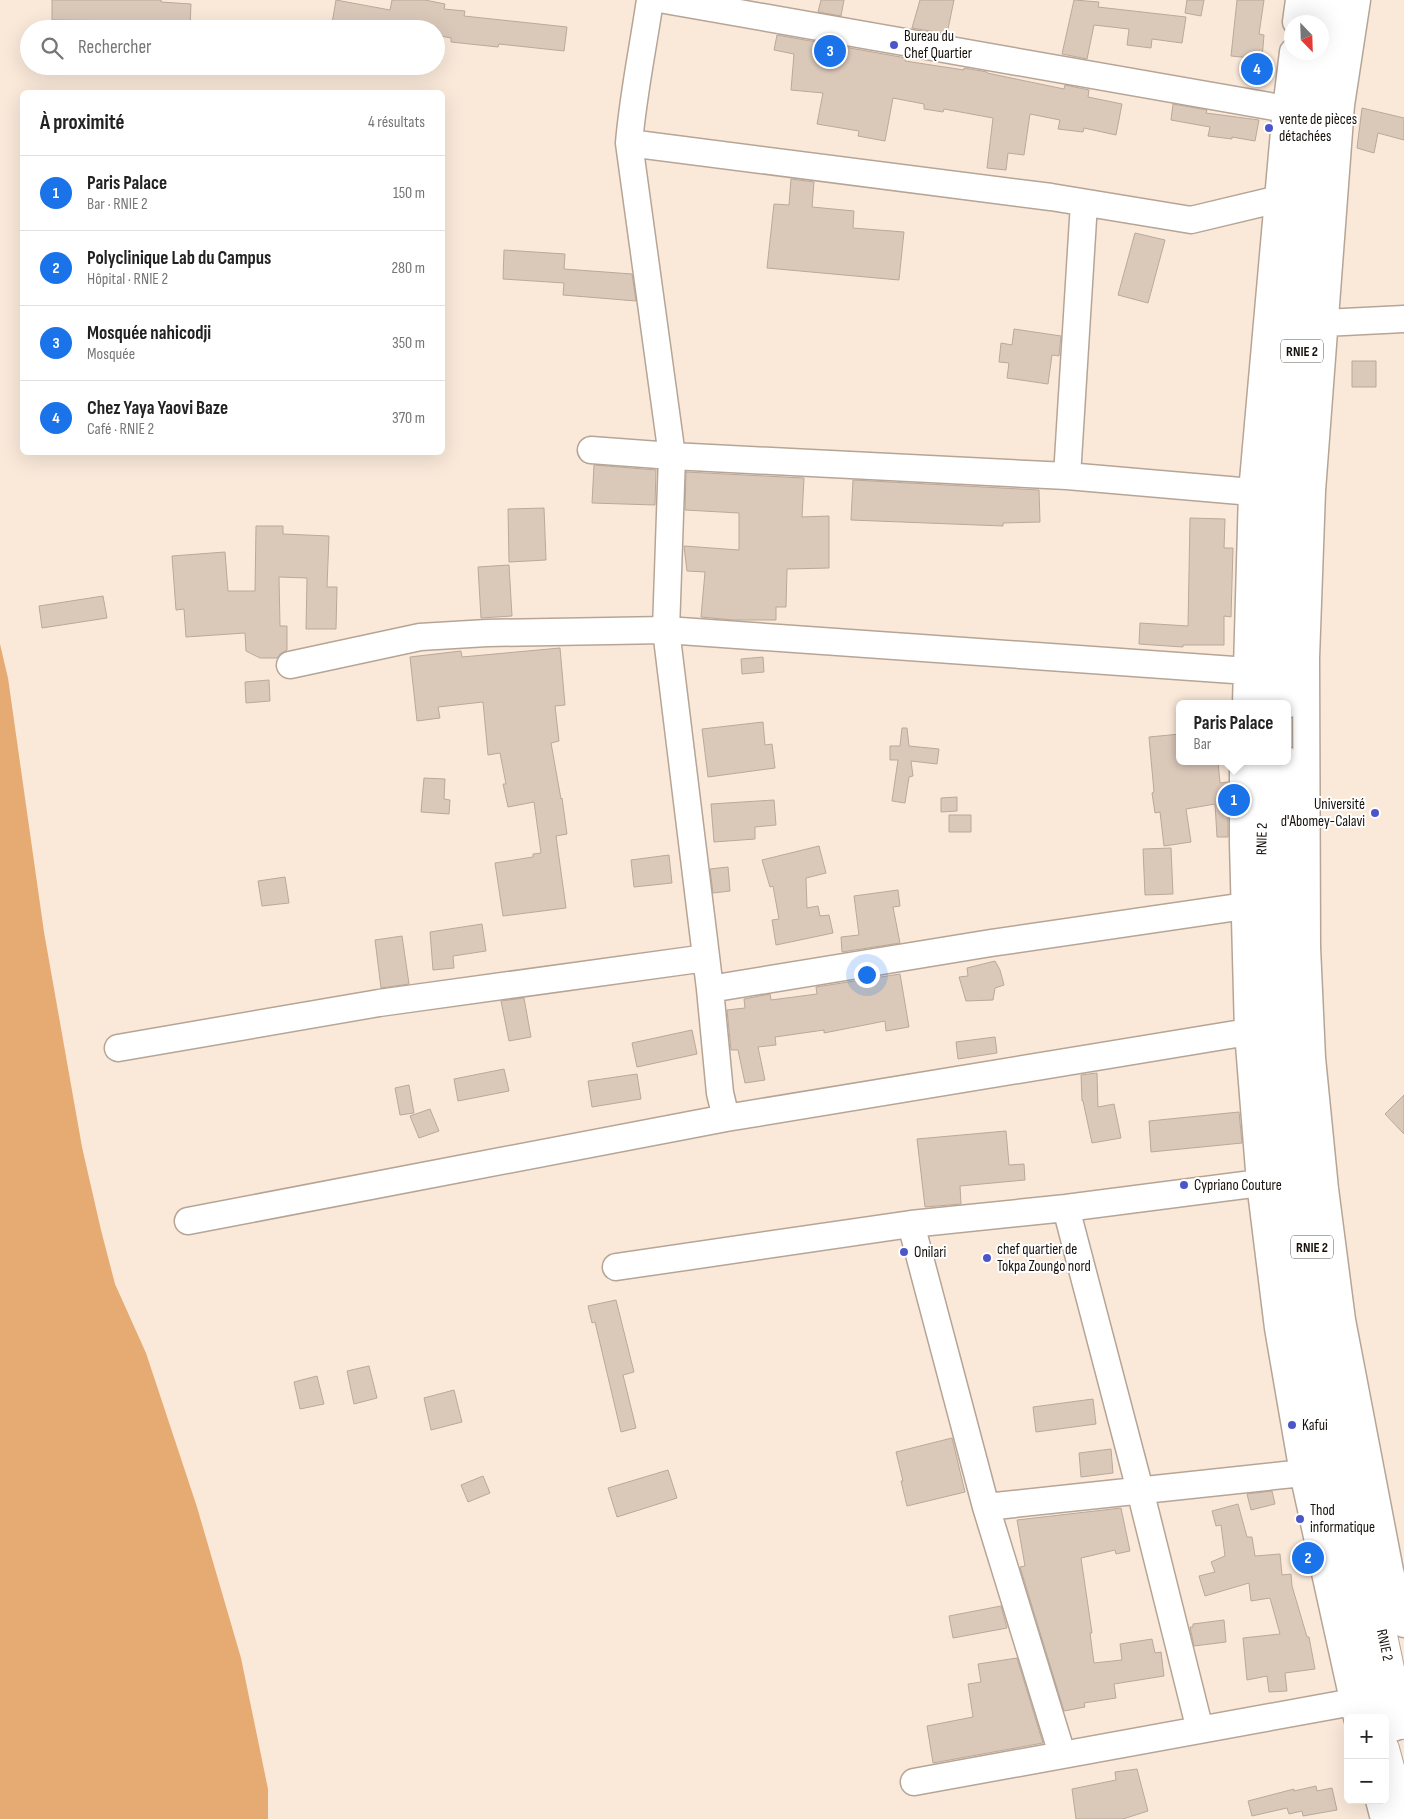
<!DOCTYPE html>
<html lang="fr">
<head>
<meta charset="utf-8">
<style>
  body { margin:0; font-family:"Sofia Sans Condensed",sans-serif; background:#f2f2f2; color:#222 }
  .controls { position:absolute; right:15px; bottom:15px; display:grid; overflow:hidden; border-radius:8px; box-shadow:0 5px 20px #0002 }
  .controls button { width:45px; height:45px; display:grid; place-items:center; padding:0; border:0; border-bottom:1px solid #e0e0e0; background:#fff; color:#222; font:25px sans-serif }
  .compass { position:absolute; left:1284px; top:15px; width:45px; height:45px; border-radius:50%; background:#fff; box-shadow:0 5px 20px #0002; rotate:157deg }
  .you { position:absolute; left:866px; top:974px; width:18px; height:18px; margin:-12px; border:4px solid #fff; border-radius:50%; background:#1a73e8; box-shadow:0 0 0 8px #1a73e833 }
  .badge { display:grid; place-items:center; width:32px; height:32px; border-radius:50%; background:#1a73e8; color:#fff; font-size:16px; font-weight:700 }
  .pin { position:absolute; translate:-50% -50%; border:2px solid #fff; box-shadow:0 1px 5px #0006 }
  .popup { position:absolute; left:1176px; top:700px; width:115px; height:65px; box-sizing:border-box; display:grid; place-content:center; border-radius:8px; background:#fff; filter:drop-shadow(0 1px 4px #0005); font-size:16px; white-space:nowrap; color:#767676 }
  .popup b { font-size:19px; color:#222 }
  .popup::after { content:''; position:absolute; left:50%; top:100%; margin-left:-10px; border:10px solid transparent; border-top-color:#fff }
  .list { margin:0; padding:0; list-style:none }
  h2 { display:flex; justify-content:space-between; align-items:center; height:65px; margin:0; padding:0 20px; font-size:21px }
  h2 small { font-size:16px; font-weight:400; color:#767676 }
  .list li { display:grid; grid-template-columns:32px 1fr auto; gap:15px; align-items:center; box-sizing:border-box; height:75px; padding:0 20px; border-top:1px solid #e0e0e0 }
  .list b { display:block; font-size:19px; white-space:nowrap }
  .list p { margin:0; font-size:16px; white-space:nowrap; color:#767676 }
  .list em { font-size:16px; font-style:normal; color:#767676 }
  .icon { flex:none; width:28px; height:28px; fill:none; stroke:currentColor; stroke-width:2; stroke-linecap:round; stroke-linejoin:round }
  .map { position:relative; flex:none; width:1404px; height:1819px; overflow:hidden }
  .search { position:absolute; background:#fff; box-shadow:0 5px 20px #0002; left:20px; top:20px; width:425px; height:55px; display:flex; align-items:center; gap:12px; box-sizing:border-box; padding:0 18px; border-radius:28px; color:#767676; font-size:19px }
  .panel { position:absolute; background:#fff; box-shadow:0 5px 20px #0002; left:20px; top:90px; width:425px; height:365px; border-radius:8px }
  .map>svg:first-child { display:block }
  .green { fill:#e6ab72 }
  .building { fill:#dac8b9; stroke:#baa99a }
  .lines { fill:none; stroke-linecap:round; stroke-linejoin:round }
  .minor-casing { stroke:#b6a596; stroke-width:29 }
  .highway-casing { stroke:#b6a596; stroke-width:30 }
  .minor { stroke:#fff; stroke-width:26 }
  .highway { stroke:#fff; stroke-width:28 }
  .poi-dot { fill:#4c56cb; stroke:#fff; stroke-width:2 }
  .labels { text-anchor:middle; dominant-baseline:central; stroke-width:4; stroke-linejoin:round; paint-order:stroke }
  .shield { fill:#fff; stroke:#5d5855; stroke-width:1 }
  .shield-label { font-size:14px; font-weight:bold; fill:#17110c }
  .poi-label { font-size:15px; fill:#17110c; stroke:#fff; text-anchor:start }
  .street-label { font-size:15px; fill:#17110c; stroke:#fff }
</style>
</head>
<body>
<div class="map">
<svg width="1404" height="1819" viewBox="0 0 1404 1819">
  <rect width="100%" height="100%" fill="#fae9d9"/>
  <path class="green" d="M0,644l8,34 36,254 38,215 19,83 14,54 31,69 51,154 44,151 27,131v30h-268z"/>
  <path class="building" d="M52,0h109v2l30,2 -1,22 -54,-3v-2l-84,-1z
    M336,0l54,10 2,-10h33l20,4 -1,5 21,2 -1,5 103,11 -3,24 -65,-7 -1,3 -47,-5v-4l-15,-3v-6h-105z
    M821,0h23l-3,16 -23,-4z
    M920,0h34l-7,34 -35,-6z
    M1074,0l25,2 -1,5 88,10 -4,26 -30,-4 -1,9 -24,-3 2,-16 -35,-4 -7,34 -25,-5z
    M1187,0h17l-3,16 -16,-3z
    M1237,0h27l-5,34 5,1 -2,24 -31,-3z
    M777,35l129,23 -1,3 59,9v-2l23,4v1l77,16 1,-4 24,5 -1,7 34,7 -6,31 -32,-7 -1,4 -25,-3 2,-9 -30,-6 -6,41 -16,-2 -2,17 -19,-2 6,-50 -49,-9 -1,3 -19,-3v-5l-31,-6 -8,43 -27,-5 1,-5 -42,-7 6,-31 -32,-3 3,-36 -20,-4z
    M1173,104l34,6 -1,3 53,7 -4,21 -23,-4v2l-24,-3 2,-9 -39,-7z
    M1362,108l42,10v22l-26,-7 -4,20 -17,-5z
    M791,179l23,3 -2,25 42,4 -1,17 51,4 -5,48 -132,-12 7,-64 15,1z
    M1135,233l30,7 -17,63 -30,-8z
    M504,250l61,4 -1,15 68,5 4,27 -73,-6 1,-12 -61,-4z
    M1014,329l47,7 -2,20 -7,-1 -4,29 -41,-6 2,-15 -10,-1 2,-19 11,2z
    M1352,361h24v26h-24z
    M594,465l62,5 -1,35 -63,-2z
    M686,472l118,6 -2,39 27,-1v52l-42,1 -1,38h-10v13h-43l-32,-3 4,-45 -18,-1 -3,-25 55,4v-37l-54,-3z
    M853,480l186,10 1,32 -37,1v3l-152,-6z
    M544,508l2,52 -37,2 -1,-53z
    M1190,518l35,1 -1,29h9l-2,69 -7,-1v29h-41v2l-44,-3 1,-21 48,3z
    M256,526h27v8l46,2 -2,51h10l-1,42h-30l1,-51 -28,-1 1,49h7v24l-7,4 -3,4h-17l-14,-7 -1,-18 -59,4 -2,-28 -8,1 -4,-54 53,-4 3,39h27z
    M509,565l3,51 -31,2 -3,-51z
    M103,596l4,22 -65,10 -3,-22z
    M560,648l5,57 -10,1 4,35 -8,2 10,56 1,-1 5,36 -11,2 10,72 -63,8 -8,-53 38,-6v-3l8,-1 -7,-51 -26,5 -5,-23h3l-6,-31 -12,2 -5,-53 -45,5 2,11 -23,3 -7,-64 51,-6 1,6z
    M763,657l1,15 -22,2 -1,-15z
    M269,680l1,21 -24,2 -1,-21z
    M763,722l2,23 7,-1 3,24 -67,9 -6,-48z
    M902,728h5l2,18 30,3 -2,15 -26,-3 2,15 -4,1 -4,26 -13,-2 6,-41h-8v-14h10z
    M1180,734v27h38l2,22 8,-1v55h-11l-2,-33 -29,5 5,33 -27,4 -4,-34 -5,1 -3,-20 2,-1 -5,-55z
    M424,778l21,1 -1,20 6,1 -1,14 -28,-2z
    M957,797v14l-16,1v-14z
    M774,800l2,25 -21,2v12l-41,3 -3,-38z
    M949,815h22v17h-22z
    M819,846l7,27 -20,5 1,30 11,-2 2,10 9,-1 4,18 -57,12 -4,-25 7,-1 -6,-33 -3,1 -8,-27z
    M1171,848l2,46 -28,1 -2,-46z
    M669,855l3,28 -38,4 -3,-27z
    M728,867l2,24 -17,2 -3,-24z
    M285,877l4,26 -27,3 -4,-25z
    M898,890l2,16 -7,1 7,36 -58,9 -1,-15 18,-2 -5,-39z
    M482,924l4,27 -33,5 1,12 -21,2 -3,-38z
    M402,936l7,48 -28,4 -6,-48z
    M995,961l5,9 4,15 -9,3 -2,12 -27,1 -7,-24 9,-1 -1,-8z
    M900,974l9,53 -23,4 -1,-10 -61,12v-3l-49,7 1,8 -18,2 7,33 -20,3 -7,-33h-7l-4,-40 18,-2 -1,-9 26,-5 1,6 46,-6 -1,-7z
    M524,998l7,39 -22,4 -8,-40z
    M692,1030l5,24 -60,13 -5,-24z
    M995,1037l2,16 -39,6 -2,-17z
    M504,1069l5,22 -51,10 -4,-22z
    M1097,1073l1,34 16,-3 7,34 -29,5 -9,-42h-1l-1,-26z
    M637,1074l4,25 -49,8 -4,-26z
    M409,1085l5,28 -14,2 -5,-27z
    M1404,1095v39l-19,-20z
    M430,1109l9,22 -20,7 -9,-22z
    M1239,1112l3,31 -91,9 -2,-31z
    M1006,1131l3,34 15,-1 1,16 -65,6 1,18 -36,3 -8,-68z
    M616,1300l18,72 -11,3 13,53 -15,4 -26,-110 -3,1 -4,-17z
    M369,1366l8,32 -23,6 -7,-33z
    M317,1376l7,28 -24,5 -6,-27z
    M454,1390l8,32 -31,8 -7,-32z
    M1093,1399l3,25 -60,8 -3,-25z
    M952,1438l13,54 -58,14 -6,-25h2l-7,-29z
    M1111,1449l2,24 -32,4 -2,-24z
    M668,1470l9,28 -60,19 -9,-29z
    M483,1476l7,17 -22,9 -7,-17z
    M1272,1491l3,13 -24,6 -4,-16z
    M1238,1504l9,33h5l3,19 25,-2 2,21 9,-1 1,12 15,51h2l6,32 -30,4 2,18 -18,1 -2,-16 -20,4 -4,-42 37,-4 -10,-36 -19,3 -2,-18 -44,13 -6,-20 16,-4 -4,-10 14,-6 -4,-31 -5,1 -4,-15z
    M1121,1508l9,43 -14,3 -1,-4 -34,8 11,75h-2l4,30 28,-3 -2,-16 32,-5 3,14 6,-1 3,24 -50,8 2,14 -32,5 1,4 -21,4 -44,-144 5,-1 -8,-46z
    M1001,1606l6,22 -54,10 -4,-22z
    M1224,1620l2,22 -32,4 -4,-19h3v-3z
    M1017,1658l26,85 -110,20 -6,-37 46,-9 -5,-33 13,-2 -3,-18z
    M1137,1769l11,42 -25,8h-47l-4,-30 44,-9 -1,-8z
    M1316,1786l1,5 15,-3 5,22 -34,6 -1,-5 -13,3 -2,-6 -35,8 -4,-15 46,-12v2z"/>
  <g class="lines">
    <defs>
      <path id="minor" d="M650,0c-7,48 -17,95 -21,143l43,313 -6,174 44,359 10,104 6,25
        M665,0l621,109 17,1
        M1357,0l-16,105 -29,386 -6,167 1,289 5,111 13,131 17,131 48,251 14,53
        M1296,22l3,-22
        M629,143l422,54 140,23 88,-21
        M1307,321l17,2 80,-4
        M591,450l81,6 395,20 185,16
        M1067,476l17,-273
        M290,665l130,-28 67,-4 179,-3 582,41
        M1246,704l6,-212 34,-383 7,-57
        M1243,761v82l5,189 12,151 18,145 25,145 54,245
        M710,989l281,-46 254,-37
        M118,1048l261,-45 327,-45
        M1066,1208l74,282 60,240
        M188,1221l538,-103 522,-86
        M911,1224l75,283 76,247
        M616,1267l295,-43 155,-16 194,-25
        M986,1507l317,-34
        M1385,1731l19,-7
        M914,1782l439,-80
        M1379,1800l5,19"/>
      <g id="highway">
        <path d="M1313,22l2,-22"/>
        <path d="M1266,704l7,-212 9,-170 28,-270"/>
        <path d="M1286,704c2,-234 20,-473 51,-704"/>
        <path d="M1264,761l-2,78 1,134 15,216 20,137 24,135 23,114 32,143"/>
        <path id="s1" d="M1286,761l-1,94 7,192 12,146 39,252 50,238 11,42"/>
        <path d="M1385,1749l19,70"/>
      </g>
    </defs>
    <use href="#minor" class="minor-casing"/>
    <use href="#highway" class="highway-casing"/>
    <use href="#minor" class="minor"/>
    <use href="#highway" class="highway"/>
  </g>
  <g class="poi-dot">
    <circle cx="894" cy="45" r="5"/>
    <circle cx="1269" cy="128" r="5"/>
    <circle cx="1375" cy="813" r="5"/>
    <circle cx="1184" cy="1185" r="5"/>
    <circle cx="904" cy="1252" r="5"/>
    <circle cx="987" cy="1258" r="5"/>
    <circle cx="1292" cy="1425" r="5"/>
    <circle cx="1300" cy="1519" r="5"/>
  </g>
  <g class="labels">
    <g class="shield">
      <rect x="1281" y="339.5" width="42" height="23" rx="4"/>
      <rect x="1291" y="1235.5" width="42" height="23" rx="4"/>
    </g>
    <g class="shield-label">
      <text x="1302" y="351">RNIE 2</text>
      <text x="1312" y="1247">RNIE 2</text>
    </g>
    <g class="poi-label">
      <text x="904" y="36">Bureau du<tspan x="904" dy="17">Chef Quartier</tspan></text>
      <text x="1279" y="119">vente de pièces<tspan x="1279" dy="17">détachées</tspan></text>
      <text x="1365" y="804" text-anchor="end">Université<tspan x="1365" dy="17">d'Abomey-Calavi</tspan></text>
      <text x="1194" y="1185">Cypriano Couture</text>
      <text x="997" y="1249">chef quartier de<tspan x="997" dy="17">Tokpa Zoungo nord</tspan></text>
      <text x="914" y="1252">Onilari</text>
      <text x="1302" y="1425">Kafui</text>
      <text x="1310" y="1510">Thod<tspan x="1310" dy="17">informatique</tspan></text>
    </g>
    <g class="street-label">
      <text transform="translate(1262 839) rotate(-89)">RNIE 2</text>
      <text stroke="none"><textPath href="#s1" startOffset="892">RNIE 2</textPath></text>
    </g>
  </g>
</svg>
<div class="controls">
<button>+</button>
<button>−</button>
</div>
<svg class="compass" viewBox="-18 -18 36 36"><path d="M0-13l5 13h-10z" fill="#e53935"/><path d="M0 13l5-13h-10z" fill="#767676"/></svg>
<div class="you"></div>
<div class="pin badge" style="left:1234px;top:800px">1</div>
<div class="popup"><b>Paris Palace</b>Bar</div>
<div class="pin badge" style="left:1308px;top:1558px">2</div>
<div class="pin badge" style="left:830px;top:51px">3</div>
<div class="pin badge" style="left:1257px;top:69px">4</div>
<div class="search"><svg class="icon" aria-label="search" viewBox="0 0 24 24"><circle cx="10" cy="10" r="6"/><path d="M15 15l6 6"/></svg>Rechercher</div>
<section class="panel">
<h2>À proximité<small>4 résultats</small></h2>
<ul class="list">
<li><span class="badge">1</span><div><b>Paris Palace</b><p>Bar · RNIE 2</p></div><em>150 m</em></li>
<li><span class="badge">2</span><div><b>Polyclinique Lab du Campus</b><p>Hôpital · RNIE 2</p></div><em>280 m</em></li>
<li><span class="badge">3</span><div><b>Mosquée nahicodji</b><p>Mosquée</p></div><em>350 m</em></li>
<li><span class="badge">4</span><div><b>Chez Yaya Yaovi Baze</b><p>Café · RNIE 2</p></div><em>370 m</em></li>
</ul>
</section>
</div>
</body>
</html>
